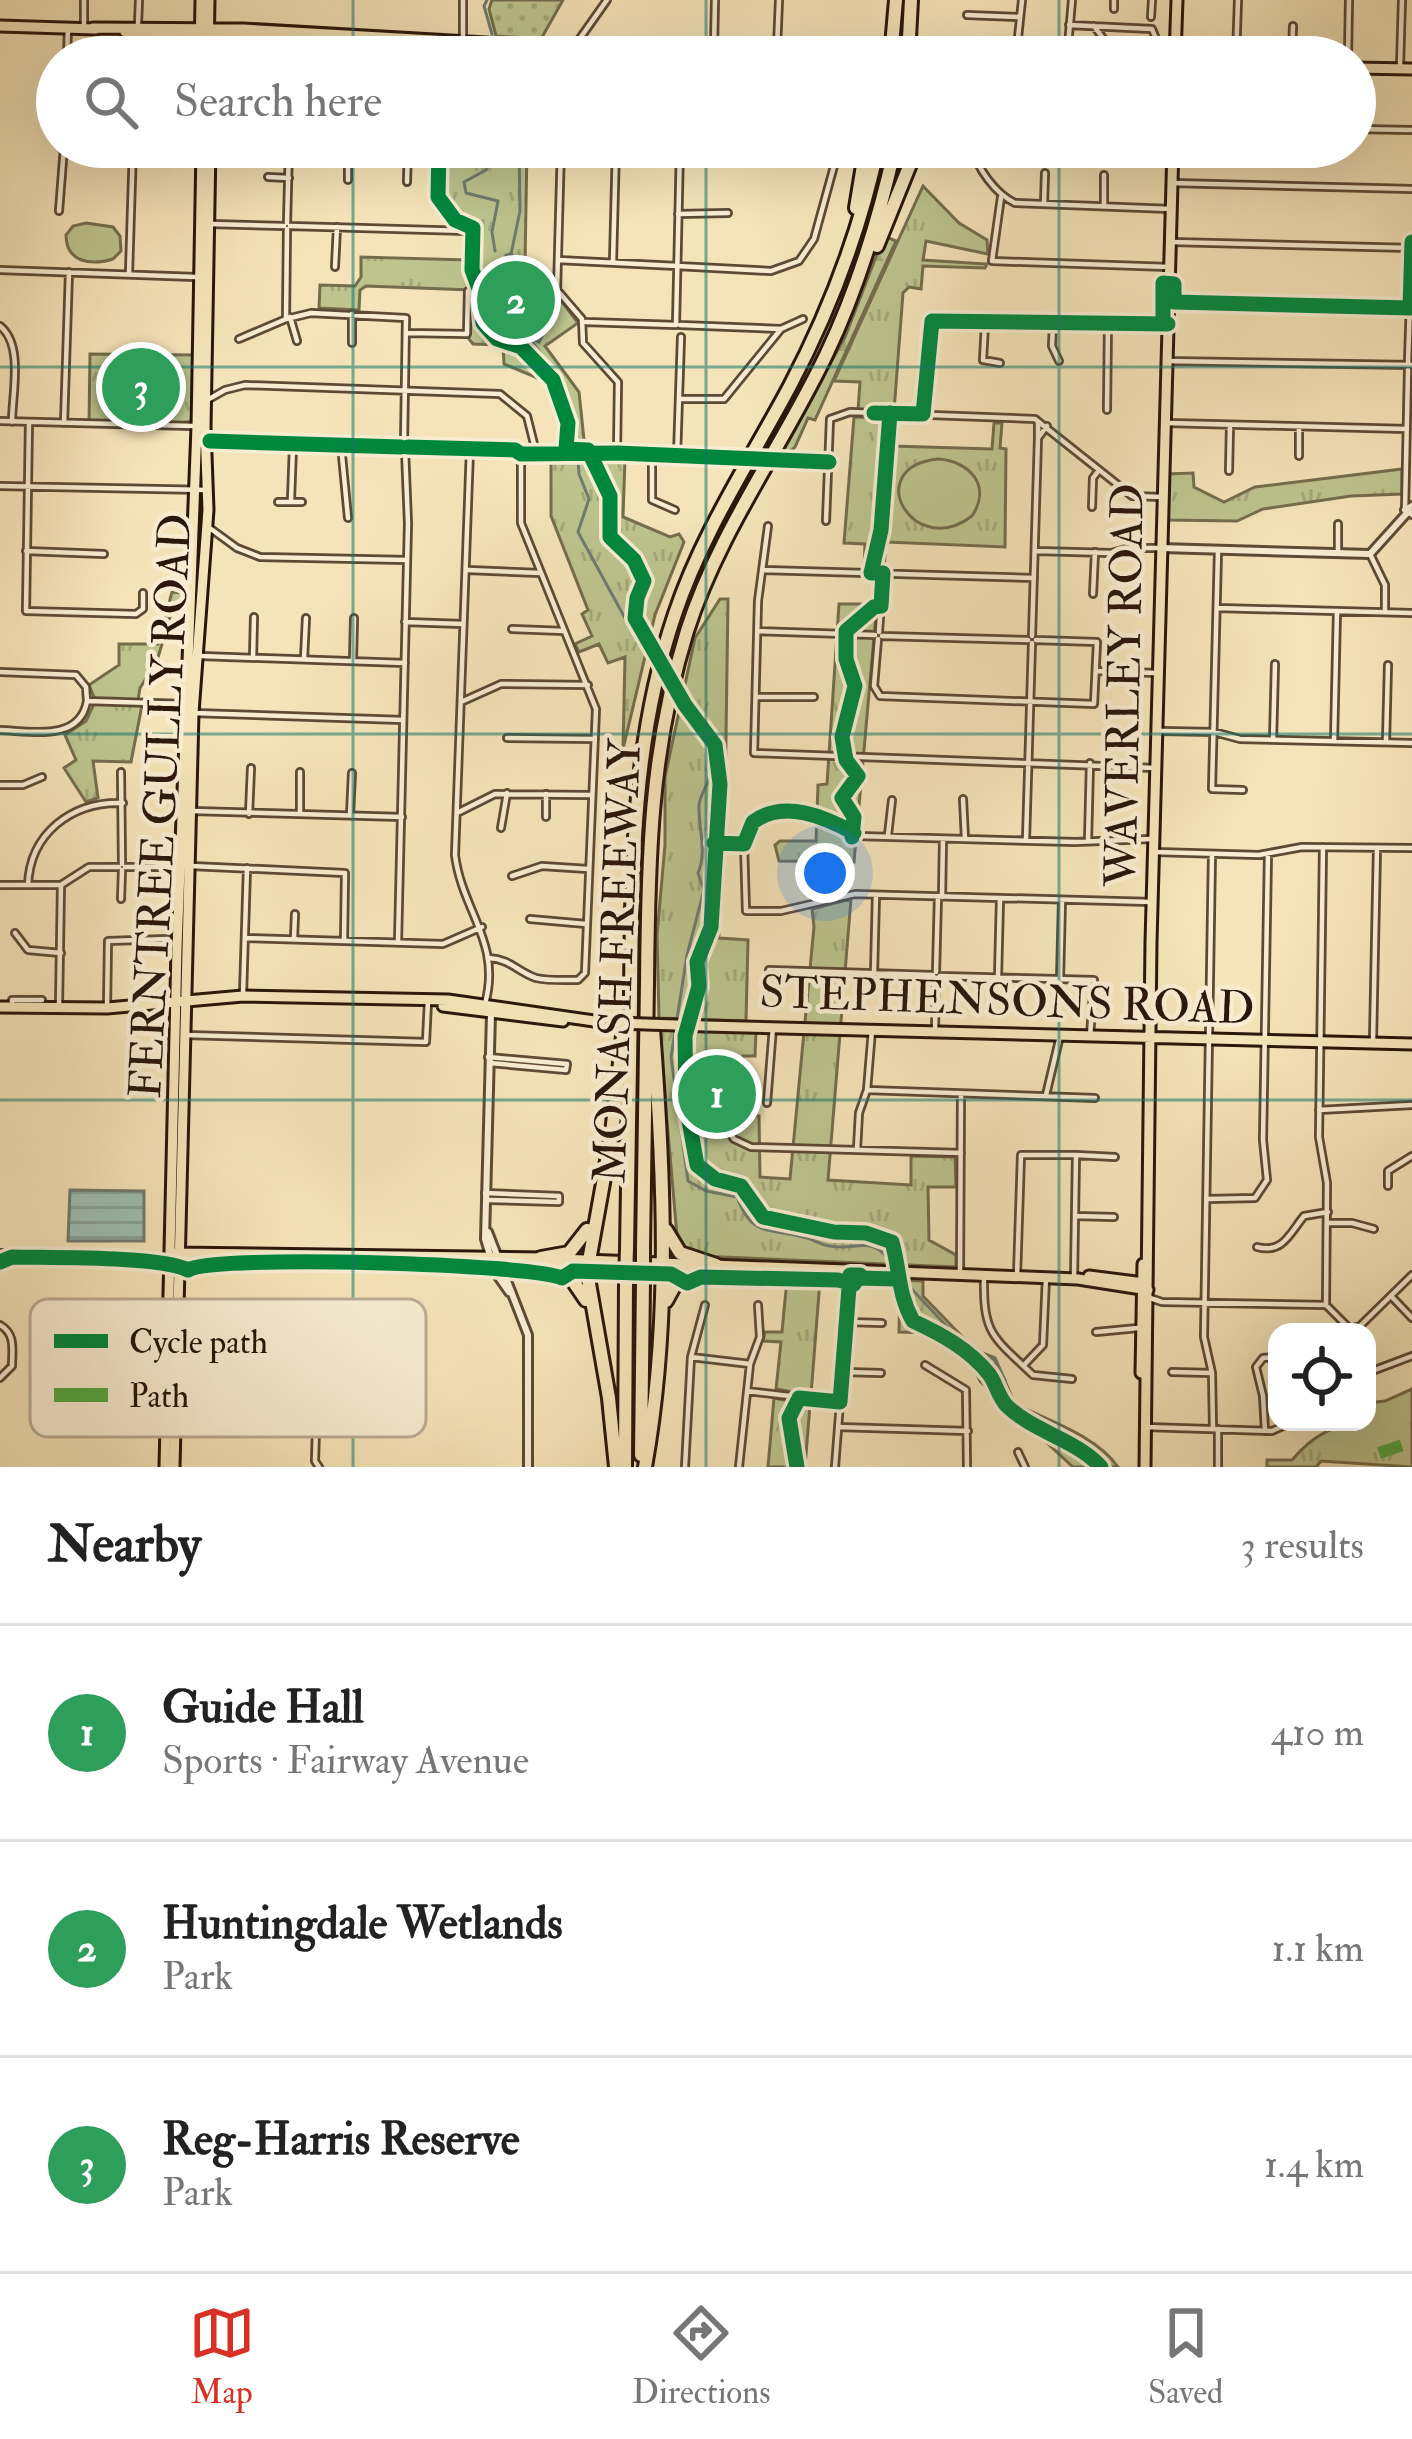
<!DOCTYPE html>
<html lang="en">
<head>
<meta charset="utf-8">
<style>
  body { margin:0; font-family:"IM FELL Double Pica",serif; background:#f6f6f6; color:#222 }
  .controls { position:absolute; right:36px; bottom:36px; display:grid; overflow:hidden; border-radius:24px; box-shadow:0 12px 48px #0002 }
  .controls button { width:108px; height:108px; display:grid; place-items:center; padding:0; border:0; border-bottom:3px solid #e0e0e0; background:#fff; color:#222; font:60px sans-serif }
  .you { position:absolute; left:825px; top:873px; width:42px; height:42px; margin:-30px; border:9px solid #fff; border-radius:50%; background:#1a73e8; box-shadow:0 0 0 18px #1a73e833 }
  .badge { display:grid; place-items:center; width:78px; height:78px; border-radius:50%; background:#d93025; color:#fff; font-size:39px; font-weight:700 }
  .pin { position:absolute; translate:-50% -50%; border:6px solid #fff; box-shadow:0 3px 12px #0006 }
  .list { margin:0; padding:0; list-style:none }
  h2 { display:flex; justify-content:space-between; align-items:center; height:156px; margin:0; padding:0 48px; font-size:51px }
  h2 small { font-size:39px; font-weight:400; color:#767676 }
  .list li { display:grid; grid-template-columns:78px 1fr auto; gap:36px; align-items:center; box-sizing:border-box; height:216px; padding:0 48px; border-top:3px solid #e0e0e0 }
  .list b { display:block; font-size:45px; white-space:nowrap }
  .list p { margin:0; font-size:39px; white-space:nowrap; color:#767676 }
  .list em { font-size:39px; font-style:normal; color:#767676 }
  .icon { flex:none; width:66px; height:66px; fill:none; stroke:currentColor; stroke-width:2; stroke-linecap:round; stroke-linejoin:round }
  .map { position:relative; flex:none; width:1412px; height:1467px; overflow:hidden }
  .search { position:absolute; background:#fff; box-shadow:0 12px 48px #0002; left:36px; right:36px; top:36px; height:132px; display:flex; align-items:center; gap:30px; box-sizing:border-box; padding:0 42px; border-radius:66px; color:#767676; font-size:45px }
  .sheet { height:804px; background:#fff }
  nav { display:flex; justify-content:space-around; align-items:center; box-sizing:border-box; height:168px; border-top:3px solid #e0e0e0; background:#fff; font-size:33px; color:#767676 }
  nav a { display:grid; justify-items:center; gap:6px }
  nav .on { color:#d93025 }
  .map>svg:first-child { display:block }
  .grass { fill:url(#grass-dots); stroke:#746d4c; stroke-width:3 }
  .forest { fill:url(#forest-firs); stroke:#746d4c; stroke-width:3 }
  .park { fill:url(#park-tufts); stroke:#746d4c; stroke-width:3 }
  .garden { fill:#bdc48e; stroke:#746d4c; stroke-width:3 }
  .water { fill:url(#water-rules); stroke:#6f7b71; stroke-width:3 }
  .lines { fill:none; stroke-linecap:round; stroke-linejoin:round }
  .stream { stroke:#6f7b71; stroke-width:3 }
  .minor-casing { stroke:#5d4a36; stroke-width:10 }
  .tertiary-casing { stroke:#5d4a36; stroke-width:12 }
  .primary-casing { stroke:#2a160b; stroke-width:15 }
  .motorway-casing { stroke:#2a160b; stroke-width:18 }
  .minor { stroke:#f8edd2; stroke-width:4.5 }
  .tertiary { stroke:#f8edd2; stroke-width:6 }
  .primary { stroke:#f5e4b9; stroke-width:9 }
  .motorway { stroke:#f5e4b9; stroke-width:12 }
  .minor-bridge-casing { stroke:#5d4a36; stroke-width:10; stroke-linecap:butt }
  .primary-bridge-casing { stroke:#2a160b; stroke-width:15; stroke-linecap:butt }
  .motorway-bridge-casing { stroke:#2a160b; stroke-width:18; stroke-linecap:butt }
  .minor-bridge { stroke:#f8edd2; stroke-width:4.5 }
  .primary-bridge { stroke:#f5e4b9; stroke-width:9 }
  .motorway-bridge { stroke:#f5e4b9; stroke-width:12 }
  .quiet { stroke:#53a941; stroke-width:12; stroke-dasharray:24 12; stroke-linecap:butt }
  .cycleway-casing { stroke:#f8edd2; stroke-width:22 }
  .cycleway { stroke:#00873e; stroke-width:15 }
  .grid { fill:none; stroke:#0f766e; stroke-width:3; stroke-opacity:0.55 }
  .labels { text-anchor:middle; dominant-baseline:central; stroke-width:9; stroke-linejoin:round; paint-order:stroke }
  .street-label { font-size:45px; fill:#2a160b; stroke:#f8edd2 }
  .key { fill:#f8edd2; stroke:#baac96; stroke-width:3 }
  .key-label { font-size:33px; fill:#2a160b }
</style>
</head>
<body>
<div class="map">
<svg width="1412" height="1467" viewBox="0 0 1412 1467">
  <defs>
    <pattern id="grass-dots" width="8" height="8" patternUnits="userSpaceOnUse" patternTransform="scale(3)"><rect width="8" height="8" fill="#bdc48e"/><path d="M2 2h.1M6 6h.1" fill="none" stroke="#a3a879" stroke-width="1.8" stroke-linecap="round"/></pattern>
    <pattern id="forest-firs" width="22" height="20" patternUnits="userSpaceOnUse" patternTransform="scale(3)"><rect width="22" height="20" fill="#bdc48e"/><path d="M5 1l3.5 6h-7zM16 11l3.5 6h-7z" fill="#a3a879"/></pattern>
    <pattern id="park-tufts" width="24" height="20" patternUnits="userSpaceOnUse" patternTransform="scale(3)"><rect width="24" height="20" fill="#bdc48e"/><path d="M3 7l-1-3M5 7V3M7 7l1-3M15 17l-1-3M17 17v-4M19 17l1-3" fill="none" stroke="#a3a879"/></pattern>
    <pattern id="water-rules" width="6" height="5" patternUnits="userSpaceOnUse" patternTransform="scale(3)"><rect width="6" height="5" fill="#9dbeb5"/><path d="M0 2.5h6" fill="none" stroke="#87a39a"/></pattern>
  </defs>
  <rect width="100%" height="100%" fill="#f5e4b9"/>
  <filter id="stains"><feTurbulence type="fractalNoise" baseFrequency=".00167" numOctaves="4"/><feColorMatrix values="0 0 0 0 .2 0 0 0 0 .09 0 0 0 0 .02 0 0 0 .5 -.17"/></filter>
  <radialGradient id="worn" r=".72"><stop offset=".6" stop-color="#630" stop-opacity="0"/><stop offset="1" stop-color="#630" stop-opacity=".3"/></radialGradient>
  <path class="grass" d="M492,0h71l-22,39 -45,-3 -7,-27z"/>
  <path class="forest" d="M884,236l12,5 -81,179 -7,-2 -13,29 -10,9 -6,-1 66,-118z"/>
  <path class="park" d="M436,147h91l-2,117 9,27h20l24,32 -33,23 34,46 6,57 -21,-2 -12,-63 -48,-20 -1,-19 -30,-1 -4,-5 2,-49 -105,-4 -6,4 -1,20 -40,-2 1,-23 35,1 6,-9v-20l107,3 2,-32 -23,-2 1,-15 -12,-11z
    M923,186l36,37 28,17 1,14 -62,-13 -3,19 64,4 -2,4 -62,-2 -2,23 -12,-2 -6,6 -9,118 -36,-1 2,-28 -26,-1z
    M90,354l103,1v66l-30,5 -74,-2z
    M854,417l40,1 -2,28 100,3 2,-26h8l-2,25 6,1 -1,98 -119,-5 -2,27 -20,-1 1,-24 -21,-1z
    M551,458l74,1 -2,58 47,20 9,-3 5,8 -29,73 -32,134 2,-92 -17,6 -9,-19 -20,8 -4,-8 17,-8 -10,-22 6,-4 -37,-94z
    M1402,469v25l-51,2 -88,13 -26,12 -71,-1 1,-46 26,-1 1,14 30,15 31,-15z
    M172,592l12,1 -1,16 -11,1 -15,51 -17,27 -2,12 -43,-1 -6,-14 30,-20v-21h39z
    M720,599h8l-3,207 -7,29 22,6 -1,9 -23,-1 3,89 29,2 -2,81 -87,-3 -2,-83 8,-90v-68l30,-139z
    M839,604h38l-23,258 -75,-1 -4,-16 5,-4h36l2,-56 9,-1z
    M94,704l48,1 -11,57 -38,-1 5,37 -12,4 -22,-34 12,-8 -11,-25 21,-14z
    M851,899l-23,281 83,5v-29l44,1 1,30h-28l1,53 27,15v12l-256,-11 -14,-5 -9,-15 -18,-207 97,2 -1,25h-12l-4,58 20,2 1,61 30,2 24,-252 -2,-18z
    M787,1279l33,1 -9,115 -35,-6 5,-47 -18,-1 2,-9h17z
    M900,1280l23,1v15l52,54 20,8 20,46c32,16 82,32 103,63h-45l-93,-86 -5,-12 -37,-36 -39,-1z
    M1412,1389v78l-91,-6 -5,6h-49v-7h25c20,-24 45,-38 75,-38v-19l18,-2z
    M774,1398l36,7 -5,62h-37z"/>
  <path class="garden" d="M86,223l27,4 7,9 1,15 -8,8c-23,7 -47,3 -47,-24l7,-9z
    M938,459c32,2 54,27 34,57 -59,45 -112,-49 -34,-57z"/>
  <path class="water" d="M511,254l4,4 -2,32 6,12 -13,1 -1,6 38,6 6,8 -10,19 -7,-3 1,-12c-22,5 -43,6 -46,-21 -1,-13 -4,-20 -2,-31l5,-3 5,19h4l7,-36z
    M70,1190l74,1v50h-76z"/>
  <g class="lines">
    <path class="stream" d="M487,0l-3,6 8,28
      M462,147l29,9 -5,14 -22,12 2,11 32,8 -6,31 3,19
      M511,254l9,-43 -1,-64
      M534,336l-2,6c28,34 42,62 45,106
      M578,461l1,13 10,25 -11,33 54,99
      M684,711c14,18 34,48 24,70 -3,9 -10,18 -9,27 0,23 8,44 -1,65l6,17 -17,65 -16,102 17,124 18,10 31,6c14,40 32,31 66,40 10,2 18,8 27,9 25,5 42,-11 59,14
      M906,1283l64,68 24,8 11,21 3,20c27,16 90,42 104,67"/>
    <defs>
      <path id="minor" d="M1114,9v-9
        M967,15l53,2
        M1151,17l1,-17
        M138,24l1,-24
        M1069,25l83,4 5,12 -8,5 -41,-1 -14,-19
        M84,28v-28
        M463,41v-41
        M576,44l31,-44
        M714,48l1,-48
        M777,48l2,-48
        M67,57l1,-30
        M136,57l1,-24
        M291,57l1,-18
        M1016,57l6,-57
        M1067,57l5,-57
        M1236,57l2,-57
        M1292,57l1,-31
        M1348,57l1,-57
        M1400,66l2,-66
        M1355,129l56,1
        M561,147l-4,143 25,29 1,24 35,39 -1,71
        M973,147c3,21 23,47 42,56l156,6
        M679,160l51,-2
        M268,177l21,1
        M348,180v-33
        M407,182l1,-35
        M1172,183l240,6
        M1001,197l-9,64 177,6
        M1044,204l1,-31
        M1104,205v-30
        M59,211l5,-64
        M678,214l50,-1
        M287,223l2,-76
        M211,224l73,2
        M290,226l178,5 -1,29
        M1172,242l240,6
        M558,260l119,6
        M613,261l3,-114
        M677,266l94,5 28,-10 15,-22 20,-73 1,-19
        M335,267l2,-40
        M0,270l196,7
        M129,273l4,-126
        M1170,301l240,7
        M352,314v29
        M290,317l7,24
        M286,319l1,-90
        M586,322l90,3
        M1053,322l-1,24 7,15
        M985,324l-2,36 17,3
        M676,325l4,-178
        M680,325l101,4 22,-10
        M0,326c24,19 12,68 12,96
        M408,333l59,1 1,-43
        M239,339l47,-20 25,-6 95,5 -2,125
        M1166,361l246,4
        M1408,362l4,-120
        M209,399l16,-9 20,-5 255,9 27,22 9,36
        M680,399h44l57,-70
        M1107,410l1,-88
        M923,414l9,-93 236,3
        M0,421l193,5
        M29,422l-3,189 110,3 7,-5v-16
        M1038,422v16l9,-12
        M64,423l5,-151
        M1167,423l240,6
        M1299,427v29
        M208,441l193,6
        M341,445l7,73
        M408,447l107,3 6,4 96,-1 116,5
        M470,449l-15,406c7,56 47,88 30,149
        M652,456v44l23,10
        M677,456l4,-119
        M782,461l47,1
        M1229,471l1,-46
        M0,486l208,4
        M291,500l2,-54
        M278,502h24
        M1092,507l1,-29 6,-8
        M1405,510l3,-140
        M826,521l4,-102 20,-7 185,7 97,77 30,1
        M768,526l-10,75 -4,152 401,15
        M211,529l26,19 23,9 147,3
        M26,551l78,3
        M1036,551l75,2 19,-5h31
        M1218,551l-6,238 31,1
        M1338,553v-29
        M1370,554l15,31v26
        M468,570l73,3
        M764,570l270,8
        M871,573l8,-28 6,-64
        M1093,594l2,-42
        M1217,608l195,5
        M405,622l58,2
        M512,629l52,2
        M758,631l117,4
        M879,632l4,-59
        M882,636l146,4
        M1032,636l6,-198
        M878,639l-4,47 6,10 214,8 3,-62 -61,-2
        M201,656l204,7
        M253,657l1,-40
        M304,659l2,-41
        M353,660l1,-42
        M1096,671l61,2
        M0,672l76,3 10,12 1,14 97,3
        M756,697h58
        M461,702l40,-18 87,1
        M193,713l210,7
        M0,730c31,1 80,12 87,-29
        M1161,731l53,1 26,7 172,4
        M507,738l88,1
        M1273,740l2,-76
        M1334,741l3,-130
        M1386,742l2,-77
        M121,772l1,92
        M0,785h23l19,-8
        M963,799l2,40
        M192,811l210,6
        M457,813l38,-19 95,1
        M249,814l2,-46
        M300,814v-42
        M350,815l2,-42
        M546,817v-23
        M501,828l6,-35
        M888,835l4,-35
        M1151,839l-76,3 -218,-6 -42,-23h-43l-23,14 -5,17 2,67h35l74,-17 297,8
        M1026,840l6,-197
        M1088,841l2,-78
        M1323,847l-4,290 8,46 -1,122
        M1155,852l104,3 43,-8 110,1
        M1212,854l-8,483 8,36 1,56
        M191,866l154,7 -1,68
        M125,867h55
        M512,876l30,-10 46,3
        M0,885h61l28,-18h30
        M28,885c2,-52 44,-84 95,-82
        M942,897l1,-58
        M121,899l1,-29
        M530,919l56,5
        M15,933l13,17 33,3
        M245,938l198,6 39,-17
        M294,938l1,-24
        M398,942l10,-419 -3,-73
        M489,958c21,1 29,14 47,20 13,3 28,2 42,2l7,-7 11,-264 -75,-186v-69
        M769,970l164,5
        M936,972l2,-76
        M874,973l2,-78
        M940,976l154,4 -4,57
        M998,977l2,-78
        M1060,979l2,-79
        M243,994l4,-126
        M59,1005l2,-120
        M12,1007v-7h30
        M107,1008l1,-67 60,-2
        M935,1032l1,-53
        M185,1035l241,7 2,-41
        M1373,1040l4,-192
        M488,1057l79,7 -1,6 -76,-7
        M730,1075l-1,56 5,8 17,8 210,6
        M867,1090l228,8
        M1046,1095l14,-59
        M767,1103l6,-76
        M1319,1110l93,-5
        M857,1149l2,-36 8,-23 5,-60
        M1076,1155l39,2
        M1388,1186v-15l24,-15
        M485,1193l74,3v6l-70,-2
        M1207,1199l48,-1 12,-18 -4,-40 5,-286
        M1075,1216l39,1
        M1328,1223h24l22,6
        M1257,1247c26,7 33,-14 47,-31l24,-4
        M960,1274l1,-180
        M984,1275c-1,59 7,60 49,100l39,4
        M1017,1276l4,-121h55l-2,123
        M1391,1296l21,22
        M1150,1298l12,4 164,3 24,24
        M847,1322l35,1
        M0,1325c16,9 12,25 12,41l-12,12
        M1350,1329l10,-3 52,-51
        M1096,1332l42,-4
        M691,1357l59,7
        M925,1365l41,25 1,77
        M1024,1365l19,-20 3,-68
        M845,1372l36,1
        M1172,1372l40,1
        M1367,1373l45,-17
        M747,1391l93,11
        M317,1396l-2,65 4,6
        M838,1427l130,4
        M1145,1427l127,4 20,-9
        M1265,1431l-2,-35 -7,-29 7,-9 14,-1
        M1018,1452l7,15
        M685,1467l6,-110 14,-52
        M739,1467l11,-103 10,-27 -2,-32
        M835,1467l15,-192
        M1218,1467v-38"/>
      <path id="tertiary" d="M1412,506l-7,4 7,4
        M1161,548l209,6 37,-41
        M491,1014l-6,225 10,33 14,20
        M488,1232l40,103v132
        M0,1254l170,6"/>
      <path id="primary" d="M0,26l96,3
        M93,28l150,1 260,15 378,10
        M125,32l163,6
        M920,55l61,2
        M200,57l1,-57
        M208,57l1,-57
        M1175,57l2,-57
        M1355,68l57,1
        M443,1006l120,15
        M0,1007l107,1 136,-12 205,4 153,22
        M706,1026l706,18
        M176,1253l366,5
        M559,1259l519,20 70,11
        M179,1261l67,-3
        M475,1263l313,10
        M1089,1276l55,7
        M1141,1373l2,-109
        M165,1467l12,-519 20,-521 5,-280
        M174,1467l19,-754 15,-203 -3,-83 5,-280
        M1145,1467l6,-525 22,-795"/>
      <path id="motorway" d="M937,55l1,2
        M891,57l5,-57
        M908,57l3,-57
        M856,208l10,-61
        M877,246l40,-99
        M666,1230l14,23 36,12
        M627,1248c1,-82 3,-164 4,-246 1,-133 1,-262 44,-388 27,-81 75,-153 115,-228 40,-76 70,-155 88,-239
        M643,1248c1,-88 2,-176 4,-265 1,-123 3,-233 40,-352 32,-100 94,-182 139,-276 32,-67 53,-136 69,-208
        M541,1258l28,-5 18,-23
        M541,1265l30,13 15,22
        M666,1301l11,-20 24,-10
        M641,1455l2,-173
        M616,1467l-7,-69 -22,-126 25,-139 11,-97
        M625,1467l1,-186
        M645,1467c26,-145 19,-292 8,-438"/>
    </defs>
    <use href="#minor" class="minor-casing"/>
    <use href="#tertiary" class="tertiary-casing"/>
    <use href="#primary" class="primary-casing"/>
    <use href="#motorway" class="motorway-casing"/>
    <use href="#minor" class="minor"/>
    <use href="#tertiary" class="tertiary"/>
    <use href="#primary" class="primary"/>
    <use href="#motorway" class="motorway"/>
    <defs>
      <path id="minor-bridge" d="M733,458l49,3"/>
      <path id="primary-bridge" d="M881,54l39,1
        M616,1023l90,3"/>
      <path id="motorway-bridge" d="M626,1281l1,-33
        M643,1282v-34"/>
    </defs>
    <use href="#minor-bridge" class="minor-bridge-casing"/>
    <use href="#primary-bridge" class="primary-bridge-casing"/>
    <use href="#motorway-bridge" class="motorway-bridge-casing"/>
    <use href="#minor-bridge" class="minor-bridge"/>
    <use href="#primary-bridge" class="primary-bridge"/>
    <use href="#motorway-bridge" class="motorway-bridge"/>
    <path class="quiet" d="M1379,1453l33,-11"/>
    <defs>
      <path id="cycleway" d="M439,147l-1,50 17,23 18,8 -1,42 8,21 3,32 14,16 24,8 32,33 15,43 -2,26 22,1 22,46v41l24,23 10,21 -7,17 -2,20 50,87 30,40 5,39 -9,143 -14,35 2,24 -14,50 1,68 11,61 18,14 26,7 22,31 71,15 32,1 26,9c8,28 6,53 21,79 28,13 56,28 76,53 7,9 9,23 18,32 27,26 70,34 94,61
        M1163,324v-41l11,1v18l236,6 2,-66
        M874,413l49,1 9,-93 236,3
        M210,441l191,6
        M408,447l107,3 6,4 96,-1 212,9
        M852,837l2,-20 -12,-19 16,-22 -12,-16 -4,-23 13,-51 -9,-27v-28l28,-24 7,-1 2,-33h-12l10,-43 9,-117
        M714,843l30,1 9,-22c31,-23 72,-5 101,11
        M0,1262l12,-5c38,1 149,-1 176,13 26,-16 345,-6 374,8l11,-7 98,3 16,9 14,-6 137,3 16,4 4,-6 37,1
        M797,1467l-8,-49 10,-20 41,4 10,-127h10"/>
    </defs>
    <use href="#cycleway" class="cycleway-casing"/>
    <use href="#cycleway" class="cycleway"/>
  </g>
  <path class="grid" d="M353,0v57M706,0v57M1059,0v57M353,147v1320M706,147v1320M1059,147v1320M0,367h1412M0,734h1412M0,1100h1412"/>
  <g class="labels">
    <g class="street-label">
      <text transform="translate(1125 685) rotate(-89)">WAVERLEY ROAD</text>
      <text transform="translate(161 806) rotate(-87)">FERNTREE GULLY ROAD</text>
      <text transform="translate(618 961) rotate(-88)">MONASH FREEWAY</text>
      <text transform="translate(1007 1001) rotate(2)">STEPHENSONS ROAD</text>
    </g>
  </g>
  <rect x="30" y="1299" width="396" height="138" rx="18" class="key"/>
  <rect x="54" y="1334" width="54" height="14" fill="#00873e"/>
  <rect x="54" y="1388" width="54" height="14" fill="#53a941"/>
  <g class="key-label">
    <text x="129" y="1353">Cycle path</text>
    <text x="129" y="1407">Path</text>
  </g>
  <rect width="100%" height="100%" filter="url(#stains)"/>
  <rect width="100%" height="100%" fill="url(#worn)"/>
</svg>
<div class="controls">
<button><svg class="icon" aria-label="locate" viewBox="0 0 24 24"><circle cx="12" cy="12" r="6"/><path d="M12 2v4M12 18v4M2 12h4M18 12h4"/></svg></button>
</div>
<div class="you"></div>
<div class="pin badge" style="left:717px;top:1094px;background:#2e9e5b">1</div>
<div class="pin badge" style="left:516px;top:300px;background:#2e9e5b">2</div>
<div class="pin badge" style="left:141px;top:387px;background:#2e9e5b">3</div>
<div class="search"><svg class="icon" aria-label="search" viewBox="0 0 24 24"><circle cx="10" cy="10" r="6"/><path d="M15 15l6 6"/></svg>Search here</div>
</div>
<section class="sheet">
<h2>Nearby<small>3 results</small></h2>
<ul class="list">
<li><span class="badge" style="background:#2e9e5b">1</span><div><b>Guide Hall</b><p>Sports · Fairway Avenue</p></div><em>410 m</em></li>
<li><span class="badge" style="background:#2e9e5b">2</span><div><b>Huntingdale Wetlands</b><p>Park</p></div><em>1.1 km</em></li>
<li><span class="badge" style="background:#2e9e5b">3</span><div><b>Reg-Harris Reserve</b><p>Park</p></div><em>1.4 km</em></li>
</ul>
</section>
<nav>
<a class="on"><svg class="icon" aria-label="map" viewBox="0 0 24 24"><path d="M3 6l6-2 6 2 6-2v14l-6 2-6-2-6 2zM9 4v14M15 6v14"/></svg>Map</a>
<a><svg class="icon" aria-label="directions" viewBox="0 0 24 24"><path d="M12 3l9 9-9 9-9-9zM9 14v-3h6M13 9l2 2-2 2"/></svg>Directions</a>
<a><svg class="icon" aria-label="saved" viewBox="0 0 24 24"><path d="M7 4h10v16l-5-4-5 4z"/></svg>Saved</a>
</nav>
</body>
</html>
